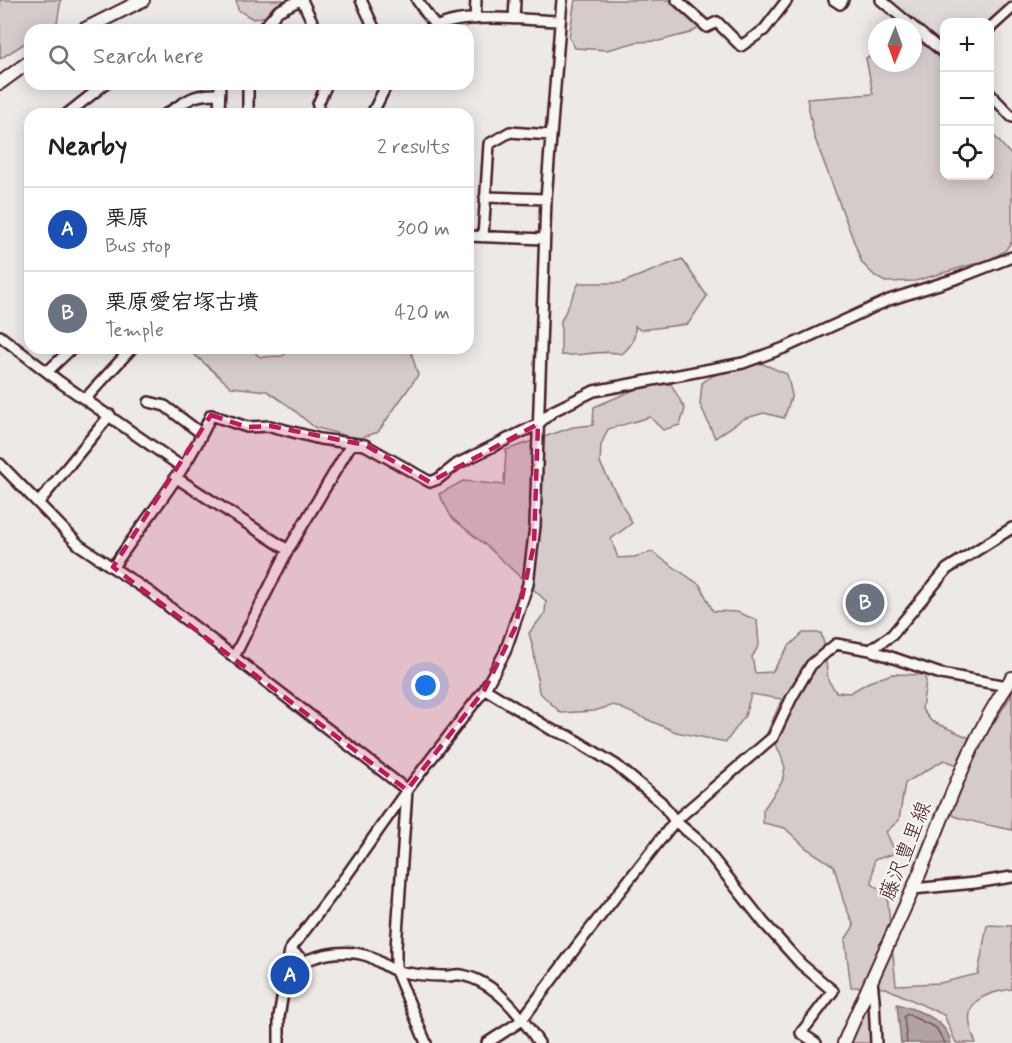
<!DOCTYPE html>
<html lang="en">
<head>
<meta charset="utf-8">
<style>
  body { margin:0; font-family:Mynerve,"Klee One",sans-serif; background:#f6f6f6; color:#202124 }
  .controls { position:absolute; right:18px; top:18px; display:grid; overflow:hidden; border-radius:12px; box-shadow:0 3px 15px #0003 }
  .controls button { width:54px; height:54px; display:grid; place-items:center; padding:0; border:0; border-bottom:2px solid #e0e0e0; background:#fff; color:#202124; font:30px sans-serif }
  .compass { position:absolute; left:868px; top:18px; width:54px; height:54px; border-radius:50%; background:#fff; box-shadow:0 3px 15px #0003; rotate:181deg }
  .you { position:absolute; left:426px; top:686px; width:21px; height:21px; margin:-15px; border:4px solid #fff; border-radius:50%; background:#1a73e8; box-shadow:0 0 0 9px #1a73e833 }
  .badge { display:grid; place-items:center; width:39px; height:39px; border-radius:50%; background:#d1495b; color:#fff; font-size:20px; font-weight:700 }
  .pin { position:absolute; translate:-50% -50%; border:3px solid #fff; box-shadow:0 2px 6px #0006 }
  .list { margin:0; padding:0; list-style:none }
  h2 { display:flex; justify-content:space-between; align-items:center; height:78px; margin:0; padding:0 24px; font-size:26px }
  h2 small { font-size:20px; font-weight:400; color:#757577 }
  .list li { display:grid; grid-template-columns:39px 1fr auto; gap:18px; align-items:center; box-sizing:border-box; height:84px; padding:0 24px; border-top:2px solid #e0e0e0 }
  .list b { display:block; font-size:22px; white-space:nowrap }
  .list p { margin:0; font-size:20px; white-space:nowrap; color:#757577 }
  .list em { font-size:20px; font-style:normal; color:#757577 }
  .icon { flex:none; width:33px; height:33px; fill:none; stroke:currentColor; stroke-width:2; stroke-linecap:round; stroke-linejoin:round }
  .map { position:relative; flex:none; width:1012px; height:1043px; overflow:hidden }
  .search { position:absolute; background:#fff; box-shadow:0 3px 15px #0003; left:24px; top:24px; width:450px; height:66px; display:flex; align-items:center; gap:15px; box-sizing:border-box; padding:0 21px; border-radius:18px; color:#757577; font-size:22px }
  .panel { position:absolute; background:#fff; box-shadow:0 3px 15px #0003; left:24px; top:108px; width:450px; height:246px; border-radius:18px }
  .map>svg:first-child { display:block }
  .built { fill:#e0dad8 }
  .green { fill:#d4cbca; stroke:#8f757a; stroke-width:1.5 }
  .water { fill:#b1a2a3; stroke:#886e73; stroke-width:1.5 }
  .lines { fill:none; stroke-linecap:round; stroke-linejoin:round }
  .shore { stroke:#73535b; stroke-width:1.5 }
  .minor-casing { stroke:#4a1f2b; stroke-width:14 }
  .major-casing { stroke:#4a1f2b; stroke-width:16 }
  .minor { stroke:#f6f6f2; stroke-width:9 }
  .major { stroke:#f6f6f2; stroke-width:12 }
  .marked { fill:#c2185b; fill-opacity:0.2; stroke:#c2185b; stroke-width:4.5; stroke-dasharray:12 8; stroke-linejoin:round }
  .labels { text-anchor:middle; dominant-baseline:central; stroke-width:4.5; stroke-linejoin:round; paint-order:stroke }
  .street-label { font-size:21px; fill:#4a1f2b; stroke:#f6f6f2 }
</style>
</head>
<body>
<div class="map">
<svg width="1012" height="1043" viewBox="0 0 1012 1043">
  <rect width="100%" height="100%" fill="#ece9e6"/>
  <filter id="ink" filterUnits="userSpaceOnUse"><feTurbulence type="fractalNoise" baseFrequency=".0167" numOctaves="2"/><feDisplacementMap in="SourceGraphic" scale="12" xChannelSelector="R" yChannelSelector="G"/><feConvolveMatrix kernelMatrix="1 2 1 2 8 2 1 2 1" color-interpolation-filters="sRGB"/></filter>
  <g filter="url(#ink)">
    <path class="built" d="M887,0h125v2l-23,20h-45v28z"/>
    <path class="green" d="M0,0h61l-4,23 -11,7h-16v10l-30,19z
      M236,0h48l1,3 -14,12 -18,4 -15,-9z
      M575,0h97l29,27 -11,6 -31,8 -22,1 -30,8 -32,-2 -6,-11z
      M913,42l29,9 2,16v109h46v-45l22,25v85l-7,10 -14,8 -76,22 -30,1 -10,-6 -13,-13 -48,-127 -7,-37 66,-5 -7,-36 11,-5v10h36z
      M682,259l25,37 -19,28 -48,6 -5,-4c1,13 -4,20 -13,28 -20,-5 -40,3 -61,1v-34l18,-38h42z
      M193,348h57l10,9 22,-1 11,-8h117l8,27 -40,57 -21,7 -43,-12 -25,-21 -22,-15 -36,-4 -37,-33z
      M740,360l23,4 24,10 5,21 -8,23 -20,-5 -21,6 -28,19 -15,-34 2,-21c12,-10 26,-12 38,-23z
      M671,384l14,25 -5,16 -17,5 -13,-13 -42,12 -7,16 -1,18 32,60 -21,16 7,19 16,-1 18,-5 48,33 13,26 24,1 20,8 2,25 -7,12 3,16 17,-1 16,-25 15,-14h18l3,11 4,36 8,12 14,1 19,-11 23,-8 32,1 2,6 -4,28 9,12 50,22 31,-49v136c-13,-3 -54,-10 -61,-16l2,-11 13,-35 -22,-8 -39,23 -6,37 -13,12 10,21 -22,7 -2,24 15,10 9,91 44,-2 38,-9 9,-49 25,1v63c-36,5 -53,17 -36,54h-20l-12,-28 -58,-27 -35,-1 -6,-47 9,-14 -10,-23 -10,-37 -28,-18 -21,-20 -22,-5v-13l19,-28 3,-14 -5,-16 -13,-19 15,-34 -31,-5 -6,22 -19,26 -50,-10 -62,-27 -20,6 -33,2 -22,-21 -5,-40 -5,-19 16,-20 1,-12 -57,-53 -37,-30 -13,-24 24,-13 41,4 2,-35 67,-23 20,-2 1,-18 49,-21z
      M869,999l2,4 1,40h-21z"/>
    <path class="water" d="M897,1004c21,6 49,15 54,39h-50z"/>
    <g class="lines">
      <path class="shore" d="M907,1043l-3,-26 3,-3 29,14 9,15"/>
      <defs>
        <path id="minor" d="M302,0l14,30
          M361,0l14,30
          M417,0l19,27
          M677,0l30,27 10,-5 24,24 23,-16 23,-30
          M834,0l6,4 3,-4
          M881,0l63,53
          M475,19l1,-19
          M514,19l1,-19
          M990,28l22,-20
          M262,30l16,-19 22,-11
          M432,30c23,-19 98,-10 128,-9
          M990,94l22,23
          M67,114l38,-30
          M166,114c21,-13 27,-21 53,-20
          M219,114l1,-30
          M248,114v-30
          M318,114v-10l9,-20
          M372,114l15,-30
          M485,197l61,2
          M468,236l76,3
          M483,237l6,-93 21,-12 40,3
          M0,336l60,46 122,85
          M47,372l23,-22
          M86,398l46,-50
          M149,402l16,4 37,28
          M0,464l79,81 72,48 256,197 -11,158v23l30,72
          M175,477l113,73
          M39,502l71,-87
          M113,567c33,-48 75,-98 98,-152l36,12 23,-1 50,13 45,6 65,37 8,-3 19,-15 81,-40 15,-13 41,-20 149,-28 41,-15 105,-48 69,-22 54,-21
          M870,650l22,-15 55,-66 65,-41
          M234,657l54,-107 64,-107
          M485,689l67,41 17,6 47,29 45,37 14,19 24,20 65,82 37,41 32,27 -32,42 15,10
          M913,889l62,-6 37,-6
          M290,950l15,11c19,-8 43,-12 63,-5 10,4 19,12 29,15 14,3 32,5 46,5 6,1 12,-2 18,-1 35,6 60,41 78,68
          M872,980l2,19 2,44
          M279,1043v-26l11,-67 56,-74 61,-86 78,-101 20,-37 23,-68 7,-58 11,-327 16,-199
          M487,1043l34,-22 59,-79 95,-121 98,-84 19,-40 19,-32 25,-21 34,6 71,24 66,12"/>
        <path id="major" d="M83,30l60,-30
          M0,83l30,-22
          M844,1043c22,-52 46,-103 69,-154 31,-72 54,-146 99,-211"/>
      </defs>
      <use href="#minor" class="minor-casing"/>
      <use href="#major" class="major-casing"/>
      <use href="#minor" class="minor"/>
      <use href="#major" class="major"/>
    </g>
  </g>
  <path class="marked" d="M211,415l36,12 23,-1 95,19 65,37 108,-58 -4,121 -19,83 -30,61 -78,101 -294,-223z"/>
  <g class="labels">
    <g class="street-label">
      <text transform="translate(906 851) rotate(-68)">藤沢豊里線</text>
    </g>
  </g>
</svg>
<div class="controls">
<button>+</button>
<button>−</button>
<button><svg class="icon" aria-label="locate" viewBox="0 0 24 24"><circle cx="12" cy="12" r="6"/><path d="M12 2v4M12 18v4M2 12h4M18 12h4"/></svg></button>
</div>
<svg class="compass" viewBox="-18 -18 36 36"><path d="M0-13l5 13h-10z" fill="#e53935"/><path d="M0 13l5-13h-10z" fill="#757577"/></svg>
<div class="you"></div>
<div class="pin badge" style="left:290px;top:975px;background:#1a4fb4">A</div>
<div class="pin badge" style="left:865px;top:603px;background:#6b7280">B</div>
<div class="search"><svg class="icon" aria-label="search" viewBox="0 0 24 24"><circle cx="10" cy="10" r="6"/><path d="M15 15l6 6"/></svg>Search here</div>
<section class="panel">
<h2>Nearby<small>2 results</small></h2>
<ul class="list">
<li><span class="badge" style="background:#1a4fb4">A</span><div><b>栗原</b><p>Bus stop</p></div><em>300 m</em></li>
<li><span class="badge" style="background:#6b7280">B</span><div><b>栗原愛宕塚古墳</b><p>Temple</p></div><em>420 m</em></li>
</ul>
</section>
</div>
</body>
</html>
